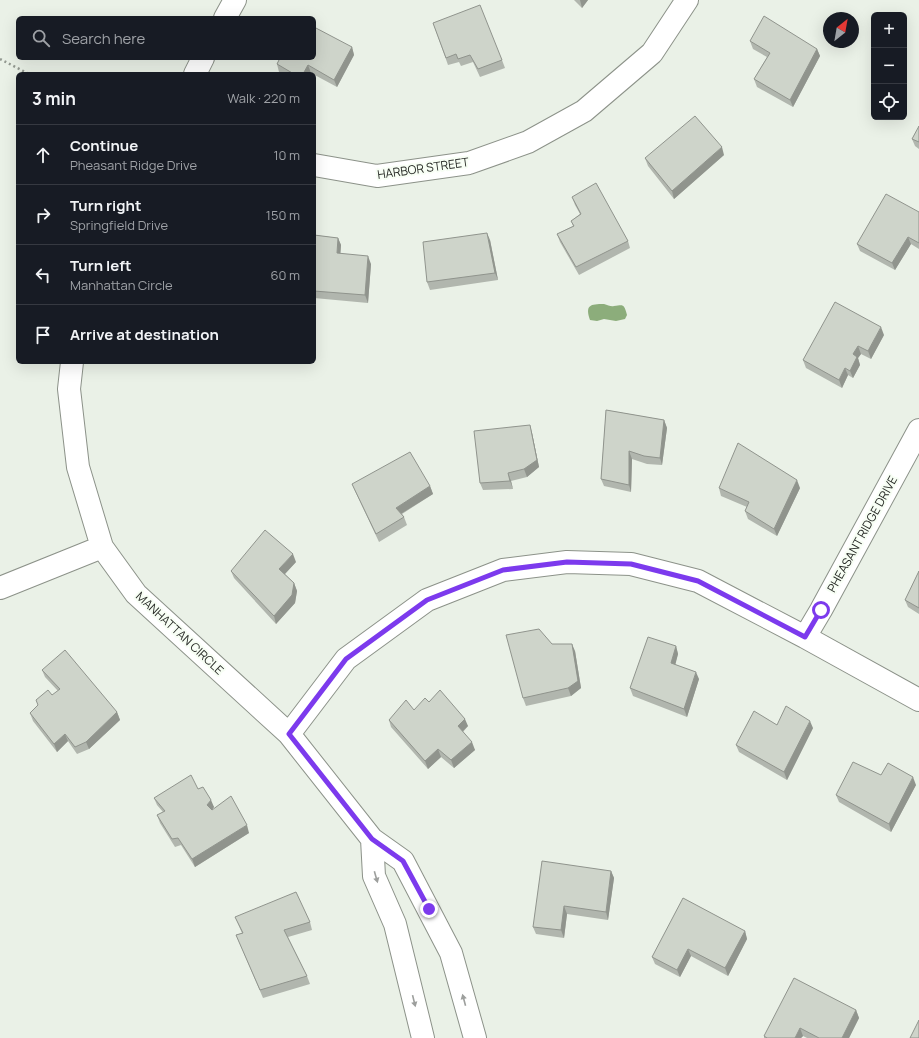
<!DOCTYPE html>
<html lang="en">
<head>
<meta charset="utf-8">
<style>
  body { margin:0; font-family:Manrope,sans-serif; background:#20242c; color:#f1f3f6 }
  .controls { position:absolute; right:12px; top:12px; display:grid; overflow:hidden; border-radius:6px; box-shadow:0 4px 16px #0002 }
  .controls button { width:36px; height:36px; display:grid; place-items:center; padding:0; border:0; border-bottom:1px solid #363941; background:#171b24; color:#f1f3f6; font:20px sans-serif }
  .compass { position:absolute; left:823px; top:12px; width:36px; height:36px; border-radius:50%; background:#171b24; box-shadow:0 4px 16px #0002; rotate:31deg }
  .stop { position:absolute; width:12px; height:12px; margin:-9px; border:3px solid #7c3aed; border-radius:50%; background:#fff }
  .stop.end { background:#7c3aed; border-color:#fff; box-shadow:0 1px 4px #0008 }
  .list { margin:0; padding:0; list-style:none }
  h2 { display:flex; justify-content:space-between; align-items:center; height:52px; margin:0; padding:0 16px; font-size:17px }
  h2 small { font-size:13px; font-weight:400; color:#9ea1a6 }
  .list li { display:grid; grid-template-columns:26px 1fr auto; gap:12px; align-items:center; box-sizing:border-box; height:60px; padding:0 16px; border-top:1px solid #363941 }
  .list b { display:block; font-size:15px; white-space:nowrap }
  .list p { margin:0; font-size:13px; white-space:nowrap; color:#9ea1a6 }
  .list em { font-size:13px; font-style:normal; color:#9ea1a6 }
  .icon { flex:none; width:22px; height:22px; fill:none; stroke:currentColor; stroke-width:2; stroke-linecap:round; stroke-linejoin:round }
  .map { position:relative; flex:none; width:919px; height:1038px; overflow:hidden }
  .search { position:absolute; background:#171b24; box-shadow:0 4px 16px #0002; left:16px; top:16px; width:300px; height:44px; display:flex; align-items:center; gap:10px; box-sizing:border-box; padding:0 14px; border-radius:6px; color:#9ea1a6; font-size:15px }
  .panel { position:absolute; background:#171b24; box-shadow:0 4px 16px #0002; left:16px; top:72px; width:300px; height:292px; border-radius:6px }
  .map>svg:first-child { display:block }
  .water { fill:#8cad7b }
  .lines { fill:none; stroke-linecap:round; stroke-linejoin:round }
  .minor-casing { stroke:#8c9289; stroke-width:24 }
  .path { stroke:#939991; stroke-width:2.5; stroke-dasharray:2 3; stroke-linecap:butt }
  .minor { stroke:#fff; stroke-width:22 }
  .wall { fill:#b1b6ae }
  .shaded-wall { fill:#90948d }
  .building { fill:#ced4ca; stroke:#90948d }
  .oneway { fill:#9d9f9d }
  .route { stroke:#7c3aed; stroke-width:5 }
  .labels { text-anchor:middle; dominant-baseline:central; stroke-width:4; stroke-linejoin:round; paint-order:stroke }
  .street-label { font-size:12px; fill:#262925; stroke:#f7fef4 }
</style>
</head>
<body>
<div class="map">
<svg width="919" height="1038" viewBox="0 0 919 1038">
  <rect width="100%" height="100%" fill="#eaf1e7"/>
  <path class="water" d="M604,304c4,1 7,3 10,2 9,-1 10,-3 13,9l-2,4 -9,2 -12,-2 -7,2 -7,-1c-5,-15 0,-16 14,-16z"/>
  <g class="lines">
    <defs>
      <path id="minor" d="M225,18l10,-18
        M195,74l8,-16
        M314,165l63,11 92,-13 59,-21 56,-31 68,-58 35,-53
        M72,362l-3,27 9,78 24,80 34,47 153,140 83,105 31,22 48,92 24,85
        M0,588l102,-41
        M805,637l16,-27 98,-180
        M289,734l57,-75 81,-59 76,-30 64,-8 64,2 67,17 107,56 114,63
        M372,839l2,37 21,48 28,114"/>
    </defs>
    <use href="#minor" class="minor-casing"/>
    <path class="path" d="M0,59l29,15"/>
    <use href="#minor" class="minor"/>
  </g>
  <path class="wall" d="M574,0h14l-6,8z
    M433,23l69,37 3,8 -25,9 -7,-15 -12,4 -2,-4 -11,3z
    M750,41l67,8 3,7 -27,51 -36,-20 -3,-8 13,-22 -14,-8z
    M352,47l2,8 -17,32 -26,-14 -1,1h-27l-4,-2 -2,-8z
    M919,126v23l-4,-3 -3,-7z
    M724,155l-50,44 -26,-33 -3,-8z
    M572,197l56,44 2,7 -51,27 -19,-33 -3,-8 16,-8 -2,-5 9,-7 -5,-9z
    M919,212v37l-8,-5 -16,26 -35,-19 -3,-7z
    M314,235l24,3 3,7 -1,8 31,11 -3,39 -54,-5z
    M490,240l8,40 -68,10 -3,-8z
    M884,335l-13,24 -10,-5 -3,4 2,7 -7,13 -5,-3 -6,13 -36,-20 -3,-8z
    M606,410l58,10 3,8 -5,37 -15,-1 -15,-5 -1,33 -27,-6 -3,-7z
    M532,433l7,34 -12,10 -16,4 2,8 -30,1 -3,-7z
    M352,484l78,2 3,8 -31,20 2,3 3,8 -28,17 -24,-51z
    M719,488h81l-23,48 -29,-17 -3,-8 2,-4 -26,-11z
    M296,562l-11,12 9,9 3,8 -2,12 -19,21 -42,-46 -3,-7z
    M919,571v43l-11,-7 -3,-7z
    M552,644l23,7 6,37 -10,8 -45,10 -3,-8z
    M676,646l2,8 -3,10 24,15 -12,38 -54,-21 -3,-8z
    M42,670l75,42 3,8 -31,29 -12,5 -9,-13 -11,11 -24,-31 -3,-8 28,-22 -13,-14z
    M429,702l39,24 -5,6 12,18 -21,18 -13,-11 -13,12 -37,-42 -2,-7 25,-10z
    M777,725l36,3 -26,52 -48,-28 -3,-7z
    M881,775l35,10 -25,47 -52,-30 -3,-7z
    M198,789l16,18 -2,2 37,24 -54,34 -14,-22 -6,2 -15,-24 -3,-8 6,-3 -6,-7 -3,-7z
    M611,871l3,7 -6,42 -41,-6 -3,24 -28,-4 -3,-7z
    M235,917l75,5 2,8 -24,7 19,39 3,8 -47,14 -27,-63 6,-2z
    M745,931l2,8 -19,37 -37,-20 -11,21 -25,-13 -3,-7z
    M856,1010l3,8 -10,20h-42l-4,-2 -2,2h-37v-2z"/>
  <path class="shaded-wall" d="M580,0h8l-6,8z
    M352,47l2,8 -17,32 -3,-7z
    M817,49l3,7 -27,51 -3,-7z
    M308,65l3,8 -1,1h-7z
    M722,147l2,8 -50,44 -2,-8z
    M487,233l3,7 8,40 -3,-7z
    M908,237l3,7 -16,26 -3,-7z
    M338,238l3,7 -1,16 -3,-8z
    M368,256l3,8 -3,39 -3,-8z
    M881,327l3,8 -13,24 -3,-8z
    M858,346l3,8 -3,4 2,7 -7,13 -3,-7 3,-17z
    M845,368l3,7 -6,13 -3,-8z
    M664,420l3,8 -5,37 -2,-7z
    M530,425l2,8 7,34 -12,10 -3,-8z
    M629,451l3,8 -1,33 -2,-7z
    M508,473l3,8 2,8 -3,-8z
    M797,480l3,8 -23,48 -3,-7z
    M430,486l3,8 -34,21 -3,-7z
    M293,554l3,8 -14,15 -3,-8z
    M294,583l3,8 -2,12 -19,21 -2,-8z
    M572,644l3,7 6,37 -10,8 -3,-8z
    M676,646l2,8 -4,16 -3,-7z
    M696,672l3,7 -12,38 -3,-8z
    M117,712l3,8 -31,29 -3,-7z
    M465,719l3,7 -8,8 -2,-8z
    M810,721l3,7 -26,52 -3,-8z
    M65,734l3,7 -11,11 -3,-8z
    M472,742l3,8 -21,18 -3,-8z
    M438,749l3,8 -13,12 -3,-8z
    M913,777l3,8 -25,47 -2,-8z
    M211,800l3,7 -4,6 -3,-8z
    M247,825l2,8 -54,34 -3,-8z
    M611,871l3,7 -6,42 -2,-8z
    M564,906l3,8 -3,24 -3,-8z
    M745,931l2,8 -19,37 -3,-8z
    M688,949l3,7 -11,21 -3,-7z
    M856,1010l3,8 -10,20h-7z
    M800,1028l3,8 -2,2h-6z"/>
  <path class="building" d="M480,5l22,55 -24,9 -8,-14 -12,4 -2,-5 -10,4 -13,-35z
    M764,16l53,33 -27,51 -36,-21 16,-26 -20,-12z
    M314,27l38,20 -18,33 -26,-15 -5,9h-9l-17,-10 3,-6h34z
    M695,116l27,31 -50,44 -27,-33z
    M919,126v16l-7,-3z
    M596,183l32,58 -52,26 -19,-33 17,-8 -3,-5 10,-7 -9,-17z
    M886,194l33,18v31l-11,-6 -16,26 -35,-19z
    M487,233l8,40 -68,9 -4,-40z
    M314,235l24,3 -1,15 31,3 -3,39 -51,-4z
    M835,302l46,25 -13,24 -10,-5 -5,8 4,3 -7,14 -5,-3 -6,12 -36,-20z
    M606,410l58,10 -4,38 -16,-2 -15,-5v34l-28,-6z
    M530,425l7,35 -13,9 -16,4 2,8 -30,2 -6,-52z
    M738,443l59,37 -23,49 -29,-18 4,-9 -30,-14z
    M410,452l20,34 -34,22 8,9 -28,17 -24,-50z
    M265,530l28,24 -14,15 15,14 -2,12 -18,21 -43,-45z
    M919,571v37l-14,-8z
    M539,629l13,15h20l6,37 -10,7 -45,10 -17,-63z
    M648,637l28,9 -5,17 25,9 -12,37 -54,-21z
    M65,650l52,62 -31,30 -11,5 -10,-13 -11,10 -24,-31 8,-8 -2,-5 12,-10 4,5 8,-6 -18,-19z
    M440,690l25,29 -7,7 14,16 -21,18 -13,-11 -13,12 -36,-41 17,-20 8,10 11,-12 4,4z
    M786,706l24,15 -26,51 -48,-27 18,-34 23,14z
    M853,762l28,13 7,-12 25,14 -24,47 -53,-29z
    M191,775l7,14 5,-2 8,13 -4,5 5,5 19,-14 16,29 -55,34 -14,-21 -6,1 -15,-24 8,-4 -11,-13z
    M542,861l69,10 -5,41 -42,-6 -3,24 -28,-3z
    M296,892l14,30 -26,8 23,46 -47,14 -24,-55 7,-2 -8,-16z
    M683,898l62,33 -20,37 -37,-19 -11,21 -25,-13z
    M794,978l62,32 -14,28h-23l-19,-10 -5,10h-28l-3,-2z
    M919,1020v18h-9z"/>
  <defs><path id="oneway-solid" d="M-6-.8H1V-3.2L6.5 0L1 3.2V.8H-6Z"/></defs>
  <g class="oneway">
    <use href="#oneway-solid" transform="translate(376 877) rotate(74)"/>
    <use href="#oneway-solid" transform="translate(464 1000) rotate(-105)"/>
    <use href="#oneway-solid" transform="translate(414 1001) rotate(76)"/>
  </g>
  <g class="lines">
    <path class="route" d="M429,909l-26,-48 -31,-22 -83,-105 57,-75 81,-59 76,-30 64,-8 64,2 67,17 107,56 16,-27"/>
  </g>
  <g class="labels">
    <g class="street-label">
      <text transform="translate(423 168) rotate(-8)">HARBOR STREET</text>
      <text transform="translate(862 534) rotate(-61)">PHEASANT RIDGE DRIVE</text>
      <text transform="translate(180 633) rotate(43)">MANHATTAN CIRCLE</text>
    </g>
  </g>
</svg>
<div class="controls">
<button>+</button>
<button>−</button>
<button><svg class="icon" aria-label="locate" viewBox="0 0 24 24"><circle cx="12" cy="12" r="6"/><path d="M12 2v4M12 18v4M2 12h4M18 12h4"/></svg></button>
</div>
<svg class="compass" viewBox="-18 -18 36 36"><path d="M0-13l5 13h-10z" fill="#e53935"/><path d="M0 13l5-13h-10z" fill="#9ea1a6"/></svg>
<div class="stop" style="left:821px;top:610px"></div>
<div class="stop end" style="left:429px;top:909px"></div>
<div class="search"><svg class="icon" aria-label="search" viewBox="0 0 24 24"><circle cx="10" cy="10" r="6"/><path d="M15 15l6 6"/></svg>Search here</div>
<section class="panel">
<h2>3 min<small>Walk · 220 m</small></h2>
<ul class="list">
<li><svg class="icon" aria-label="ahead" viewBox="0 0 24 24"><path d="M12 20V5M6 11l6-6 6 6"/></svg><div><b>Continue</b><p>Pheasant Ridge Drive</p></div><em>10 m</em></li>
<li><svg class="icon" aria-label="right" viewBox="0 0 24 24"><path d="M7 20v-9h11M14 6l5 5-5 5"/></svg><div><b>Turn right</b><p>Springfield Drive</p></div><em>150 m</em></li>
<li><svg class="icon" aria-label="left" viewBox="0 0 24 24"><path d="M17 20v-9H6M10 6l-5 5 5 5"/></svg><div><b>Turn left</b><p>Manhattan Circle</p></div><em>60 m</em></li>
<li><svg class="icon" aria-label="arrive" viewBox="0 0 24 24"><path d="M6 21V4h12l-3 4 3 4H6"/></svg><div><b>Arrive at destination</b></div></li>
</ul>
</section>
</div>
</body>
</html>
